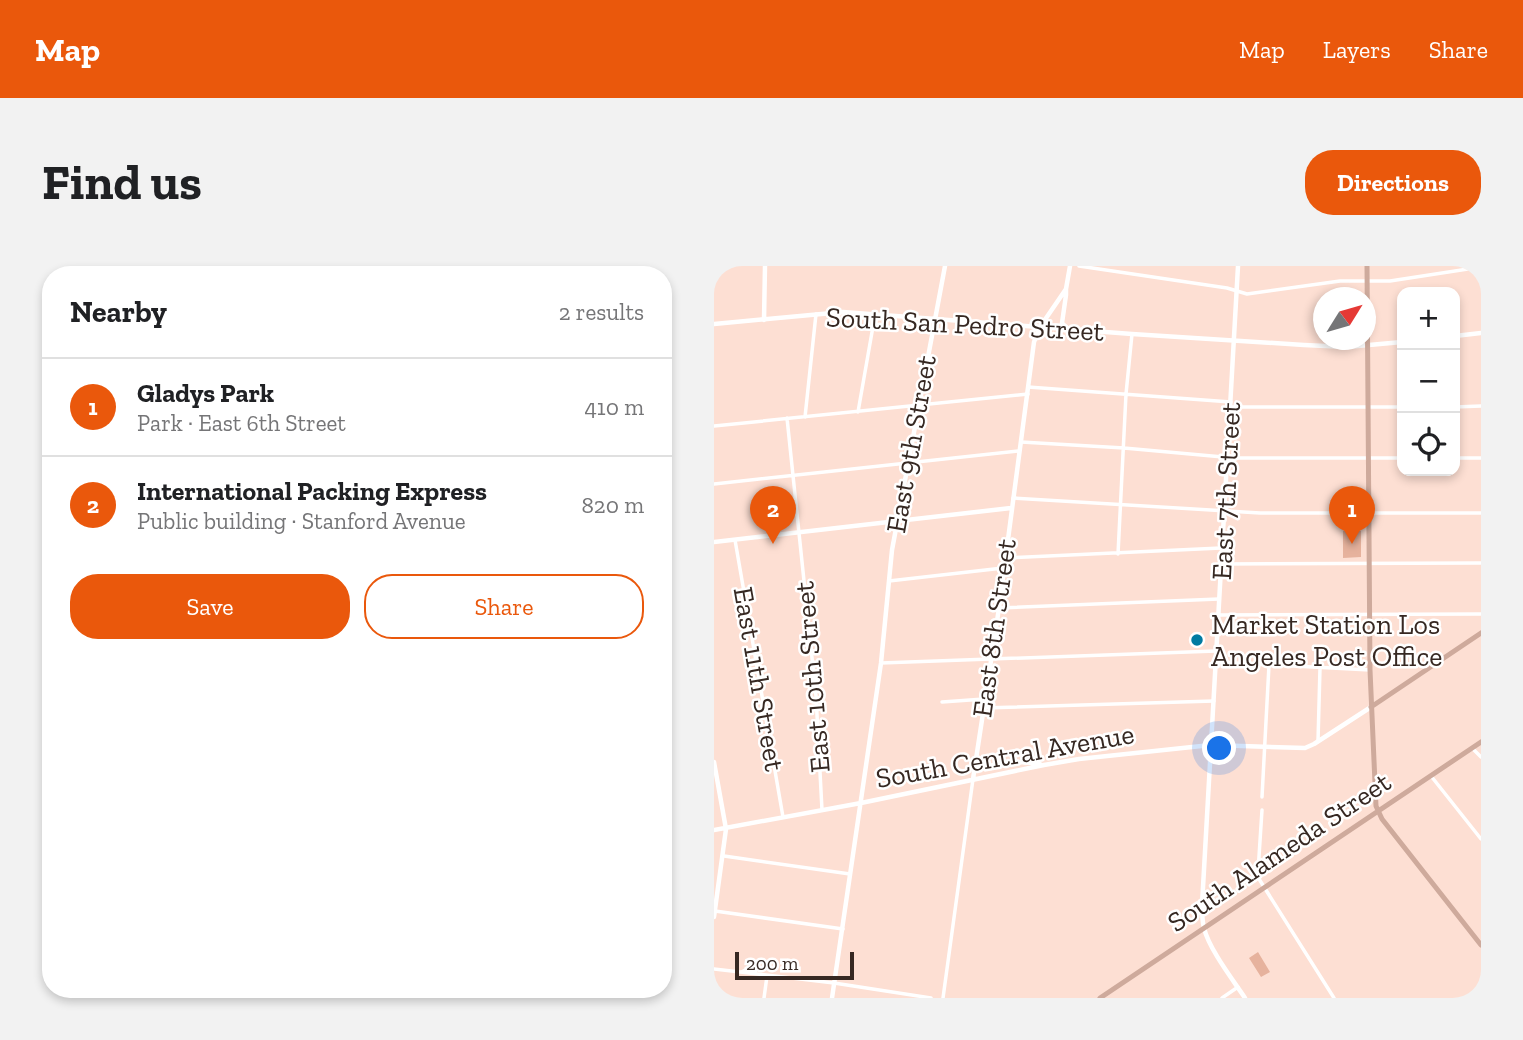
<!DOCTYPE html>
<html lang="en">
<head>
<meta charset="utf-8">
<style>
  body { margin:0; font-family:"Zilla Slab",serif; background:#f2f2f2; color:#202124 }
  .controls { position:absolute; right:21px; top:21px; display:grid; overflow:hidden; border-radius:14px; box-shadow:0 4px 10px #0003 }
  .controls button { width:63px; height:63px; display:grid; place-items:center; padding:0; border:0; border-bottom:2px solid #e0e0e0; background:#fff; color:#202124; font:35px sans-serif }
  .compass { position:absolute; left:599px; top:21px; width:63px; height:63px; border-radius:50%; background:#fff; box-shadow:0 4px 10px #0003; rotate:53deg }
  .scale { position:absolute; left:21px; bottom:18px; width:119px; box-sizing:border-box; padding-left:7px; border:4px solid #362822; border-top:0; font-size:19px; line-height:24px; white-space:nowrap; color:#362822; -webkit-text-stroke:5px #fff; paint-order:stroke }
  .you { position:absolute; left:506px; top:483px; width:24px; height:24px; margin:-18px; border:5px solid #fff; border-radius:50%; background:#1a73e8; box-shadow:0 0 0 10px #1a73e833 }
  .badge { display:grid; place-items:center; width:46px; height:46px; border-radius:50%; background:#ea580c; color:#fff; font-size:23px; font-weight:700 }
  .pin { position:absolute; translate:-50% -58px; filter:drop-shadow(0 2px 4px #0008) }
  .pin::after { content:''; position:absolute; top:37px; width:24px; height:21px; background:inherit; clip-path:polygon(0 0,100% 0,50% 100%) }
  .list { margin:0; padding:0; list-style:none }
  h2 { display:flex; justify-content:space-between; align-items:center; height:91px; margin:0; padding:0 28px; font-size:30px }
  h2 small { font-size:23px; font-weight:400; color:#757577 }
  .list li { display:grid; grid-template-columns:46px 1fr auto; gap:21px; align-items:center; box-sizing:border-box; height:98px; padding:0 28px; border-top:2px solid #e0e0e0 }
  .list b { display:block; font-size:26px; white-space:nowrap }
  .list p { margin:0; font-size:23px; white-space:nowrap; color:#757577 }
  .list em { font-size:23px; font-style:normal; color:#757577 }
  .actions { display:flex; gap:14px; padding:21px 28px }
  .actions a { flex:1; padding:16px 0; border:2px solid #ea580c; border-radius:28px; text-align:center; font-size:24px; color:#ea580c }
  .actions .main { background:#ea580c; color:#fff }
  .icon { flex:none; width:38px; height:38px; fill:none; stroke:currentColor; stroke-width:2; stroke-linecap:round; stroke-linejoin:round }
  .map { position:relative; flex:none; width:767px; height:732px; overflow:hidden; border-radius:28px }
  header { display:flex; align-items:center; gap:42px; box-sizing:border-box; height:98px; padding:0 35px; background:#ea580c; color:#fff }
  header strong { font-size:33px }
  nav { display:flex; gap:38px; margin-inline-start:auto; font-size:24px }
  .intro { display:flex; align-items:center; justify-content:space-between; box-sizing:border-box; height:168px; padding:0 42px }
  h1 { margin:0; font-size:49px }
  .button { padding:18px 32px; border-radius:28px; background:#ea580c; color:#fff; font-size:24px; font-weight:700 }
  main { display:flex; gap:42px; padding:0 42px }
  aside { flex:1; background:#fff; border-radius:28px; box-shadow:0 4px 10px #0003 }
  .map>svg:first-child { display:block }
  .green { fill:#e6b29d }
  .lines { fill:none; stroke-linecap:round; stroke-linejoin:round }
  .street { stroke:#fff; stroke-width:3.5 }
  .secondary { stroke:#fff; stroke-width:4.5 }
  .primary { stroke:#ceaa9c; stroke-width:5 }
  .poi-dot { fill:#007ba2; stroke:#fff; stroke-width:2.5 }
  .labels { text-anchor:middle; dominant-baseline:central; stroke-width:5; stroke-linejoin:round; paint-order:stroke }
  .street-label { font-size:28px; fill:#362822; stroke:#fff }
  .poi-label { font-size:28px; fill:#362822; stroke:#fff; text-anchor:start }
</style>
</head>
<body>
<header>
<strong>Map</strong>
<nav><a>Map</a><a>Layers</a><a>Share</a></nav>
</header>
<div class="intro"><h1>Find us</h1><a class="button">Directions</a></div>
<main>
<aside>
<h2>Nearby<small>2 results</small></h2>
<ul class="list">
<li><span class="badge">1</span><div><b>Gladys Park</b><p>Park · East 6th Street</p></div><em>410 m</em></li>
<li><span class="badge">2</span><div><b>International Packing Express</b><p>Public building · Stanford Avenue</p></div><em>820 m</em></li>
</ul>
<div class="actions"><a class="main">Save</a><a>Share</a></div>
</aside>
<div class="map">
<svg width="767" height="732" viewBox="0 0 767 732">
  <rect width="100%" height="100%" fill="#fddfd3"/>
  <path class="green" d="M629,265h18v26l-18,1z
    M544,686l12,20 -9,5 -12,-19z"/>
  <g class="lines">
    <path class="street" d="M365,0l148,22 20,6 93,-13h50l91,-14
      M314,121l203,15
      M517,141h171
      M741,141l26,-1
      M144,146l17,-97
      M91,151l11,-103
      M73,152l29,278 6,114
      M0,160l314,-32
      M307,176l103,6 110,10h168
      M741,192h26
      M0,218l305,-33
      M299,232l247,15h221
      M21,274l48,277
      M404,288l8,-160 6,-60
      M291,292l216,-10
      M507,298l260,-1
      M175,315l114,-13
      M285,342l220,-9
      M504,349l263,-1
      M502,396l154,8
      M167,397l335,-12
      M228,436l42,-3
      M269,442l231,-7
      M604,475l2,-73
      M758,482l9,9
      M717,510l50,63
      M548,531l7,-132
      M548,544l-4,62 1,7 75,119
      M10,590l126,18
      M1,645l128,18
      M0,703l120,14 97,15
      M50,732l3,-22
      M229,732l30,-219
      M508,732l16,-11"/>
    <path class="secondary" d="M524,0l-36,639c0,7 0,16 2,23 5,21 29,52 41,70
      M352,23v6l-4,28 6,6
      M50,54l1,-54
      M0,58l129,-12 289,22 172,11 43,2 55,-5
      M741,70l26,-3
      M0,276c99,-11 198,-22 297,-34
      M262,495l5,4 5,1 38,-4 16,2
      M0,496l12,67 -12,88
      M259,513l26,-171 35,-266 6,-15 26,-38 4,-23
      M0,564l147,-27 183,-38 35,-6 132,-14 94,3 9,-4 57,-37
      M118,732l49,-335 11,-113 53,-284"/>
    <path class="primary" d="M653,0l3,404 6,136 6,13 99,126
      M657,441l110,-74
      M386,732l381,-256"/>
  </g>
  <circle class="poi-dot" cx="483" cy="374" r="7"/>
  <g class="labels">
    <g class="street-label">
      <text transform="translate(251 58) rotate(3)">South San Pedro Street</text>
      <text transform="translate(197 178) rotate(-80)">East 9th Street</text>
      <text transform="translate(512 225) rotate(-87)">East 7th Street</text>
      <text transform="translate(280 362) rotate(-82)">East 8th Street</text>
      <text transform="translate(98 411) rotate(-95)">East 10th Street</text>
      <text transform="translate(45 413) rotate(80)">East 11th Street</text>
      <text transform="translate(291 490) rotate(-10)">South Central Avenue</text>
      <text transform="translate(565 586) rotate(-34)">South Alameda Street</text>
    </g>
    <g class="poi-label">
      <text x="497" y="358">Market Station Los<tspan x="497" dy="32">Angeles Post Office</tspan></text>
    </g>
  </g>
</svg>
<div class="controls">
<button>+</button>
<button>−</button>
<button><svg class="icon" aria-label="locate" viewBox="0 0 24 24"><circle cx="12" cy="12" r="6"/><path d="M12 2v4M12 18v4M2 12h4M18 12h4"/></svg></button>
</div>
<svg class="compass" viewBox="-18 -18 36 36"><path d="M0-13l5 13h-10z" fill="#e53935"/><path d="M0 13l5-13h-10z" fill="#757577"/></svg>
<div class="scale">200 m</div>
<div class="you"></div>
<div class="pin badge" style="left:638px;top:278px">1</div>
<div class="pin badge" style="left:59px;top:278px">2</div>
</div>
</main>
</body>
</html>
